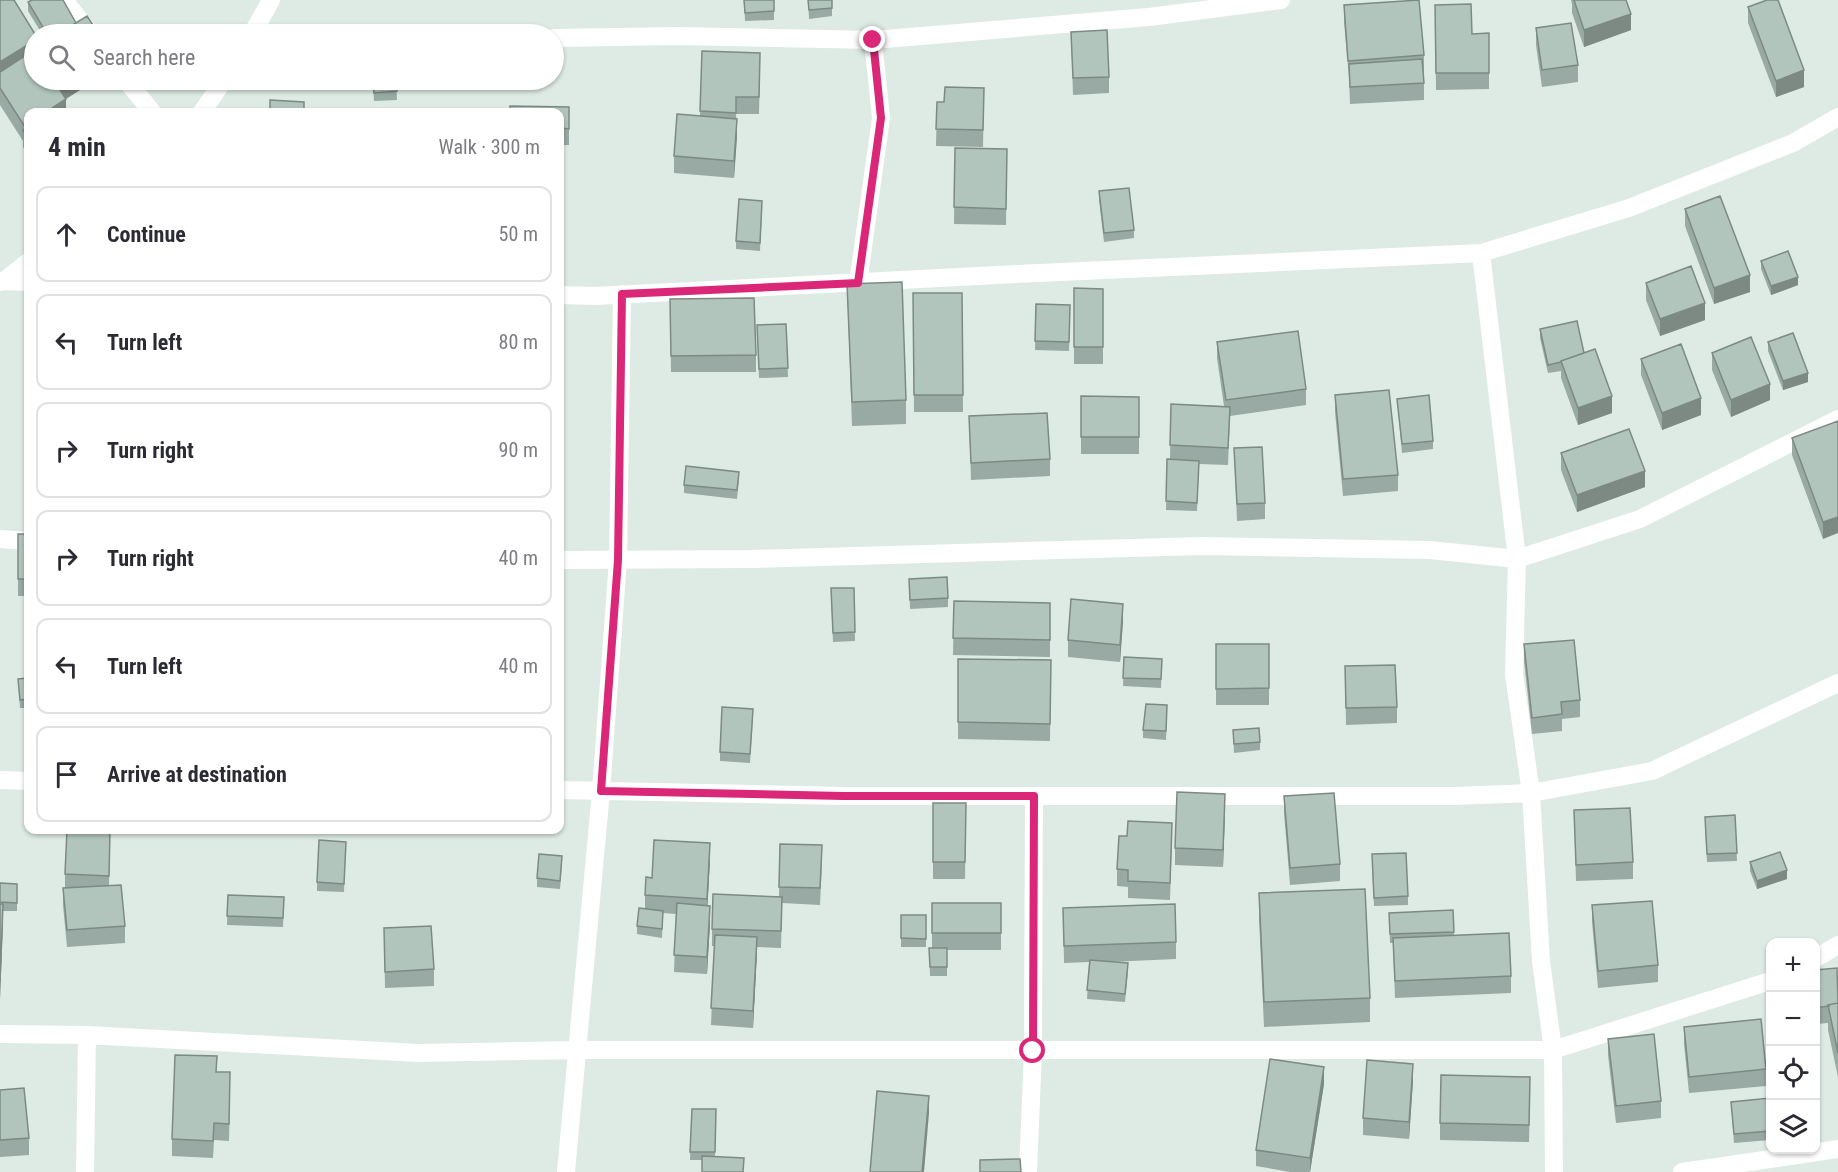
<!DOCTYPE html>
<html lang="en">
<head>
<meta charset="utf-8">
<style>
  body { margin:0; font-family:"Roboto Condensed",sans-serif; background:#f2f2f3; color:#2b2b33 }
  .controls { position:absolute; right:18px; bottom:18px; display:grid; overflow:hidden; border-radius:12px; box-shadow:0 2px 4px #0004 }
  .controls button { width:54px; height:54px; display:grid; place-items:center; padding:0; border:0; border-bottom:2px solid #e1e1e2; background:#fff; color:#2b2b33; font:30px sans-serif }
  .stop { position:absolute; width:18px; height:18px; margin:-14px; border:4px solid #db2777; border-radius:50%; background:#fff }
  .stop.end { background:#db2777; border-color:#fff; box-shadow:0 2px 6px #0008 }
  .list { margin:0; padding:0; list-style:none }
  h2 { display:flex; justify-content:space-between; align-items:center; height:78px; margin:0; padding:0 24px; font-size:26px }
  h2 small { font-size:20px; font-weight:400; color:#7c7c81 }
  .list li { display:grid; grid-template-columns:39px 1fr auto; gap:18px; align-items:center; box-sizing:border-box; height:96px; margin:0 12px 12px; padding:0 12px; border:2px solid #e1e1e2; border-radius:12px }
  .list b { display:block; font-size:22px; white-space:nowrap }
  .list em { font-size:20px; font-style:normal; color:#7c7c81 }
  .icon { flex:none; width:33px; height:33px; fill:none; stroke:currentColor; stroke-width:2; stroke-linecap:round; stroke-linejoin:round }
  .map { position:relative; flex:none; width:1838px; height:1172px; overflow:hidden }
  .search { position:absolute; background:#fff; box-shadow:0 2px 4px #0004; left:24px; top:24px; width:540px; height:66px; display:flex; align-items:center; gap:15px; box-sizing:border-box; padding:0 21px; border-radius:33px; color:#7c7c81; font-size:22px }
  .panel { position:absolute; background:#fff; box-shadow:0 2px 4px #0004; left:24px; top:108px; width:540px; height:726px; border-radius:12px }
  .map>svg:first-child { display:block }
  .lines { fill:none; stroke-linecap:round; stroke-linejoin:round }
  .street { stroke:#fff; stroke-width:18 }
  .wall { fill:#99a9a3 }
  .shaded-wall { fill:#7d8a84 }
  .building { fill:#b2c5bd; stroke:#7d8a84; stroke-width:1.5 }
  .route { stroke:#db2777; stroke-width:8 }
</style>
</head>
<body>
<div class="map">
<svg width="1838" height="1172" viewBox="0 0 1838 1172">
  <rect width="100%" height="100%" fill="#ddebe4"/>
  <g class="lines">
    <path class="street" d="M64,0l27,34
      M252,34l19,-34
      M554,38l124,-2 195,4 276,-23 132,-17
      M126,80l26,32
      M202,112l22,-32
      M1481,253l36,306 -3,115 17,119 10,168 12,89 1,122
      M4,281l24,1
      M0,282l4,-1 24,-19
      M858,283l23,-165 -8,-78
      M560,295l35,1 421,-22 465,-21 148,-45 164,-65 45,-26
      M0,539l28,2
      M560,560l191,-1 451,-13 228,4 87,9 123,-40 198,-100
      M0,780l28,1
      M560,790l283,6h611l77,-3 121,-22 186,-88
      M1816,958l22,-13
      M0,1034l87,1 331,18 159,-3h976l217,-69
      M85,1172l2,-137
      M566,1172l35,-381 17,-231 4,-266
      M1028,1172l5,-121 1,-255
      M1682,1172l156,-23"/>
  </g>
  <path class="wall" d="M0,0l34,80 32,19v13h-38v43l-5,-8v-6l-23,-36z
    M744,0h30v20l-29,1z
    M808,0h24v16l-23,3z
    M1571,0h55l5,30 -47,17 -12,-34v-9z
    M28,2l48,21 23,11h-57l-14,-23z
    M1344,5l80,50v45l-74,4 -1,-27 -5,-55z
    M1435,5l37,29 17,-1v56l-53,1z
    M1748,7l56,80 -28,10 -28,-74z
    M1536,28l42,37v17l-36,5 -6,-42z
    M1071,32l38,45v16l-36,2z
    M702,51l58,18 -1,45h-23l1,22 -3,42 -60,-5v-17l26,-40z
    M373,80h23l1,20 -23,1z
    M984,88l-1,59 -47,-1 1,-44h7z
    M569,107v38h-7v29h-2v-62z
    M955,148l52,1 -1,76 -52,-1z
    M1099,191l35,39v8l-30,4 -5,-42z
    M1685,209l65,83 -36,12 -29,-78z
    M762,210l-2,41 -24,-2v-8z
    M1761,261l37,24 -27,10 -10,-26z
    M1646,283l59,37 -45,16 -14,-36z
    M847,284l59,116v24l-54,2z
    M1074,288l29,1v75h-29z
    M913,293h49l1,119h-49z
    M670,299l86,56v17h-85z
    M1036,304l34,1 -1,46 -34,-1z
    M786,324l2,53 -29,1 -2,-53z
    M1540,329l44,24 28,60 -34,12 -17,-47v-7l-13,2 -8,-35z
    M1217,342l89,47v16l-76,11 -2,49 -29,-1 -2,47 -31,-1 1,-51h3l1,-55 53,2 -7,-48z
    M1768,342l40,40 -25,8 -15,-39z
    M1712,353l58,47 -39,17 -19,-47z
    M1641,359l60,56 -39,15 -21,-55z
    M1335,395l63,80v16l-55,5 -8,-84z
    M1081,396l58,1v57h-58z
    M1397,399l36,42v8l-31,4z
    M969,416l81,43v17l-79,4z
    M1838,421l-15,118 -31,-84v-17z
    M1234,448l31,55v16l-28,2z
    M1561,453l84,34 -68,25 -16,-42z
    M739,480l-2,19 -53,-6v-8z
    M18,534h10v62h-10z
    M909,579l39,19v9l-38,2z
    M854,588l1,53 -22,1 -2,-45z
    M954,601l96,2v54l-97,-2z
    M1123,621l-3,41 -52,-5v-17z
    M1216,644h53v61h-53z
    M1524,644l56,56v17l-18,2v12l-30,3 -8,-73z
    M1124,657l38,2 -1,29 -38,-2z
    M958,659l93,1 -1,81 -92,-2z
    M1345,666l52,41v16l-51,2z
    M28,678v30h-8l-2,-29z
    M1167,714l-1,26 -23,-2v-8z
    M753,717l-3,46 -30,-2v-9z
    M1233,730l27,12v8l-26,3z
    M1284,796l56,68v17l-50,4 -6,-72z
    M933,803h33l-1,76h-32z
    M1574,810l59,52v17l-57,2z
    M1225,811l-2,56 -48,-2v-17z
    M1735,815l2,46 -30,1 -2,-37z
    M110,830l-1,55 16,41v17l-58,4 -4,-42v-17h2v-14z
    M435,830h55l-55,3z
    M1172,840l-2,60 -42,-2v-11l-11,-1v-17z
    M346,842l-2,50 -27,-1v-9z
    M780,844l42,18 -2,43 -38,-2 -1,45 -24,-1 -4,81 -42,-3 3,-79h-2v-17l67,-32z
    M710,860l-3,46 3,17 -3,51 -33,-2 2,-58 -13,-1 -1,25 -25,-4v-8l8,-17v-14l7,-17z
    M1750,862l37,17 -30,10 -7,-18z
    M1372,863l36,33v9l-34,1z
    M562,864l-2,25 -23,-2v-9z
    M0,883l17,1v27h-14l-3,88z
    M1259,893l111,105v24l-106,5 -5,-109z
    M228,895l56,2 -1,30 -56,-2z
    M932,903h69v47h-54v26h-17l-1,-28h3z
    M1592,905l66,60v17l-60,6 -6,-66z
    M1063,908l113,34v17l-67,3 19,10 -3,30 -38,-3 2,-37 -25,1z
    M1453,910l1,26 57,40v17l-116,5 -2,-55h-3l-1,-30z
    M901,915h25v32h-25z
    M384,928l50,41v17l-49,2z
    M1815,970l23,7v100l-10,-47v-7l-13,1z
    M1767,974h3v48l-3,-31z
    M1684,1027l82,42v17l-77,7 -5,-49z
    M1608,1039l53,62v17l-45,5 -8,-68z
    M217,1072l13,17 -1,52 -15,-1 -1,18 -41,-2v-17z
    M1413,1081l-4,58 -46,-4v-17z
    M1324,1084l-14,88h-20l-34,-6v-16z
    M0,1090l29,48v17l-29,2z
    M1530,1094l-1,48 -89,-2v-17z
    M1770,1098v42l-36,3 -3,-41z
    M692,1109h24l-1,48 -13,3h-12z"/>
  <path class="shaded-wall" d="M1631,14v16l-47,17v-17z
    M34,41v17l-34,20v-16z
    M1804,70v17l-28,10v-16z
    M70,80h26l-38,24v-17z
    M66,99v13h-20z
    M737,119v17l-3,42v-17z
    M1750,275v17l-36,12v-16z
    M1798,277v8l-27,10v-9z
    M1705,303v17l-45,16v-17z
    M1808,373v9l-25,8v-9z
    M1770,384v16l-39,17v-17z
    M1612,396v17l-34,12v-17z
    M1701,398v17l-39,15v-17z
    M1645,471v16l-68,25v-17z
    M1838,517v16l-15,6v-17z
    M1123,604v17l-3,41v-17z
    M1225,794v17l-2,56v-17z
    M710,843v17l-3,56v-17z
    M1787,870v9l-30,10v-8z
    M3,904v17l-3,78v-17z
    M710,906v17l-3,51v-17z
    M757,937v17l-4,74v-17z
    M1413,1064v17l-4,58v-17z
    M1324,1067v17l-14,88v-14z
    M929,1096v17l-5,59h-2z"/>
  <path class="building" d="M0,0h14l21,34h-1v7l-34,21z
    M32,0h31l13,23 -18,11h-11l-19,-32z
    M744,0h30v11l-29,2z
    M808,0h24v8l-23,2z
    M1419,0l5,55 -76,6 -4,-56z
    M1574,0h52l5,14 -47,16z
    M1767,0h11l26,70 -28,11 -28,-74z
    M1471,4l1,30 17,-1v40h-53l-1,-68z
    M87,16l12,18h-41z
    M1571,23l7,42 -36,5 -6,-42z
    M1107,30l2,47 -36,1 -2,-46z
    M34,50v30h36l-12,7 8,12 -20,13h-18v12l-3,3 -25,-39v-16z
    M702,51l58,2 -1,44h-23v16l-36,-2z
    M1422,59l2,24 -74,4 -1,-23z
    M373,80h23l1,11 -23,2z
    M945,87l39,1 -1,42 -47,-1 1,-27h7z
    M270,100l34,2v10h-34z
    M510,106l59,1v22l-7,-1v29h-2v-45h-50z
    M60,109l2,3h-8z
    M677,114l60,5 -3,42 -60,-5z
    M28,127v12l-5,-9z
    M955,148l52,1 -1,60 -52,-2z
    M1129,188l5,42 -30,3 -5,-42z
    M1720,196l30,79 -36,13 -29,-79z
    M739,199l23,2 -2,42 -24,-2z
    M1788,251l10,26 -27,9 -10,-25z
    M1691,266l14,37 -45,16 -14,-36z
    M902,282l4,118 -54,2 -5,-118z
    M1074,288l29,1v58h-29z
    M913,293h49l1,102h-49z
    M754,298l2,57 -85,1 -1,-57z
    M1036,304l34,1 -1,37 -34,-1z
    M1577,321l7,32 -23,8v1l-13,3 -8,-36z
    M786,324l2,44 -29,1 -2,-44z
    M1298,331l8,58 -80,11 -9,-58z
    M1793,333l15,40 -25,8 -15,-39z
    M1751,337l19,47 -39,16 -19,-47z
    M1681,344l20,54 -39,15 -21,-54z
    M1595,349l17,47 -34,12 -17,-47z
    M1389,390l9,85 -55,4 -8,-84z
    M1429,395l4,46 -31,3 -5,-45z
    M1081,396l58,1v40h-58z
    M1171,404l59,3 -2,41 -58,-3z
    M1047,413l3,46 -79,4 -2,-47z
    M1838,421v96l-15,5 -31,-84z
    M1629,429l16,42 -68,24 -16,-42z
    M1262,447l3,56 -28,1 -3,-56z
    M1167,459l32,2 -2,42 -31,-2z
    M686,466l53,6 -2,18 -53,-5z
    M18,534h10v45h-10z
    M947,577l1,21 -38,2 -1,-21z
    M831,588h23l1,44 -22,1z
    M1071,599l52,5 -3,41 -52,-5z
    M954,601l96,2v37l-97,-2z
    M1574,640l6,60 -19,2 1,12 -30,4 -8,-74z
    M1216,644h53v44l-53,1z
    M1124,657l38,2 -1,20 -38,-1z
    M958,659l93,1 -1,64 -92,-2z
    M1395,665l2,42 -51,1 -1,-42z
    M28,678v21l-8,1 -2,-21z
    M1146,704l21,1 -1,26 -23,-1z
    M722,707l31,2 -3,45 -30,-2z
    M1259,728l1,14 -26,2 -1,-14z
    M1177,792l48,2 -2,56 -48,-2z
    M1334,793l6,71 -50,4 -6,-72z
    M933,803h33l-1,59h-32z
    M1630,808l3,54 -57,3 -2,-55z
    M1735,815l2,38 -30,1 -2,-37z
    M1128,821l44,2 -2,60 -42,-2v-11l-11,-1 2,-33h8z
    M67,830h43l-1,46 -44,-2z
    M319,840l27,2 -2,42 -27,-2z
    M654,840l56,3 -3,56 -62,-4 1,-18 6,1z
    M780,844l42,1 -2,43 -41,-1z
    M1780,852l7,18 -30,11 -7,-19z
    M1406,853l2,43 -34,2 -2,-44z
    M539,854l23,2 -2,25 -23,-3z
    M0,883l17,1v19l-17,-1z
    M121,885l4,41 -58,4 -4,-42z
    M1365,889l5,109 -106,4 -5,-109z
    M713,894l69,3 -1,34 -69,-2z
    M228,895l56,2 -1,21 -56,-2z
    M1652,901l6,64 -60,6 -6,-66z
    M677,903l33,3 -3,51 -33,-2z
    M932,903h69v30h-69z
    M0,904h3l-3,78z
    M1175,904l1,38 -112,4 -1,-38z
    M639,908l24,3 -1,18 -25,-3z
    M1453,910l1,22 -64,2 -1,-21z
    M901,915h25v24l-25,-1z
    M431,926l3,43 -49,3 -1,-44z
    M1509,933l2,43 -116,5 -2,-43z
    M715,935l42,2 -4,74 -42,-3z
    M929,948h18v19h-17z
    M1090,960l38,3 -3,31 -38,-4z
    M1837,968l1,35 -10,2 1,1 -14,2v-38z
    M1767,974h3v31z
    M1838,1003v50l-10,-48z
    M1761,1019l5,50 -77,8 -5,-50z
    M1654,1034l7,67 -45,5 -8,-67z
    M175,1055l42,1 -1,16h14l-1,52 -15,-1 -1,18 -41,-2z
    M1270,1059l54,8 -14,91 -54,-8z
    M1367,1060l46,4 -4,58 -46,-4z
    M1441,1075l89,2 -1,48 -89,-2z
    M24,1088l5,50 -29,2v-50z
    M877,1091l52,5 -7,76h-52z
    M1770,1098v33l-36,3 -3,-32z
    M692,1109h24l-1,43h-25z
    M702,1156l42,2 -1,14h-41z
    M1020,1159l1,13h-41v-12z"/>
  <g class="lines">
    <path class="route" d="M873,40l8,78 -23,165 -236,11 -4,266 -17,231 242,5h191l-1,255"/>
  </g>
</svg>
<div class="controls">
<button>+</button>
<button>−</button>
<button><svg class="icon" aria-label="locate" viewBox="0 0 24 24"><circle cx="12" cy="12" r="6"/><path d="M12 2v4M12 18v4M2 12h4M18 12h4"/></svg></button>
<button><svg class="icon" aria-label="layers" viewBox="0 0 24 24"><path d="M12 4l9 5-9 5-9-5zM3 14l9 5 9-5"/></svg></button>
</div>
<div class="stop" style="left:1033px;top:1051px"></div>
<div class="stop end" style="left:873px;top:40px"></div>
<div class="search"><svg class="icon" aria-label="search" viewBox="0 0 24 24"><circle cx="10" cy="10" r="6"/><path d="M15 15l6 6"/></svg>Search here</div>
<section class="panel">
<h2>4 min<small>Walk · 300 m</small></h2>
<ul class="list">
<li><svg class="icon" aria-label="ahead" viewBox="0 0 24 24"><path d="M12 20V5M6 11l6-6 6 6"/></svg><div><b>Continue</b></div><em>50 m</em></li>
<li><svg class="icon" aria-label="left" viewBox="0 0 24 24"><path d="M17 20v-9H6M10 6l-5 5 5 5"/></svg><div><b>Turn left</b></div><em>80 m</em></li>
<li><svg class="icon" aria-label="right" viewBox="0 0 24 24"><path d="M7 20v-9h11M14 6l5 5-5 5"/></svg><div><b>Turn right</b></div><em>90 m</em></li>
<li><svg class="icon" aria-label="right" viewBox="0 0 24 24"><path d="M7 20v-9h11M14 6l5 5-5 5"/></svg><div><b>Turn right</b></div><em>40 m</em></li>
<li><svg class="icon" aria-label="left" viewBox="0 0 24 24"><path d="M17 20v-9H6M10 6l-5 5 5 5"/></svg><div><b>Turn left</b></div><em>40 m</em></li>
<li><svg class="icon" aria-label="arrive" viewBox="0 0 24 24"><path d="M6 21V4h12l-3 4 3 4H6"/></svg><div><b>Arrive at destination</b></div></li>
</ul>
</section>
</div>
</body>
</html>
